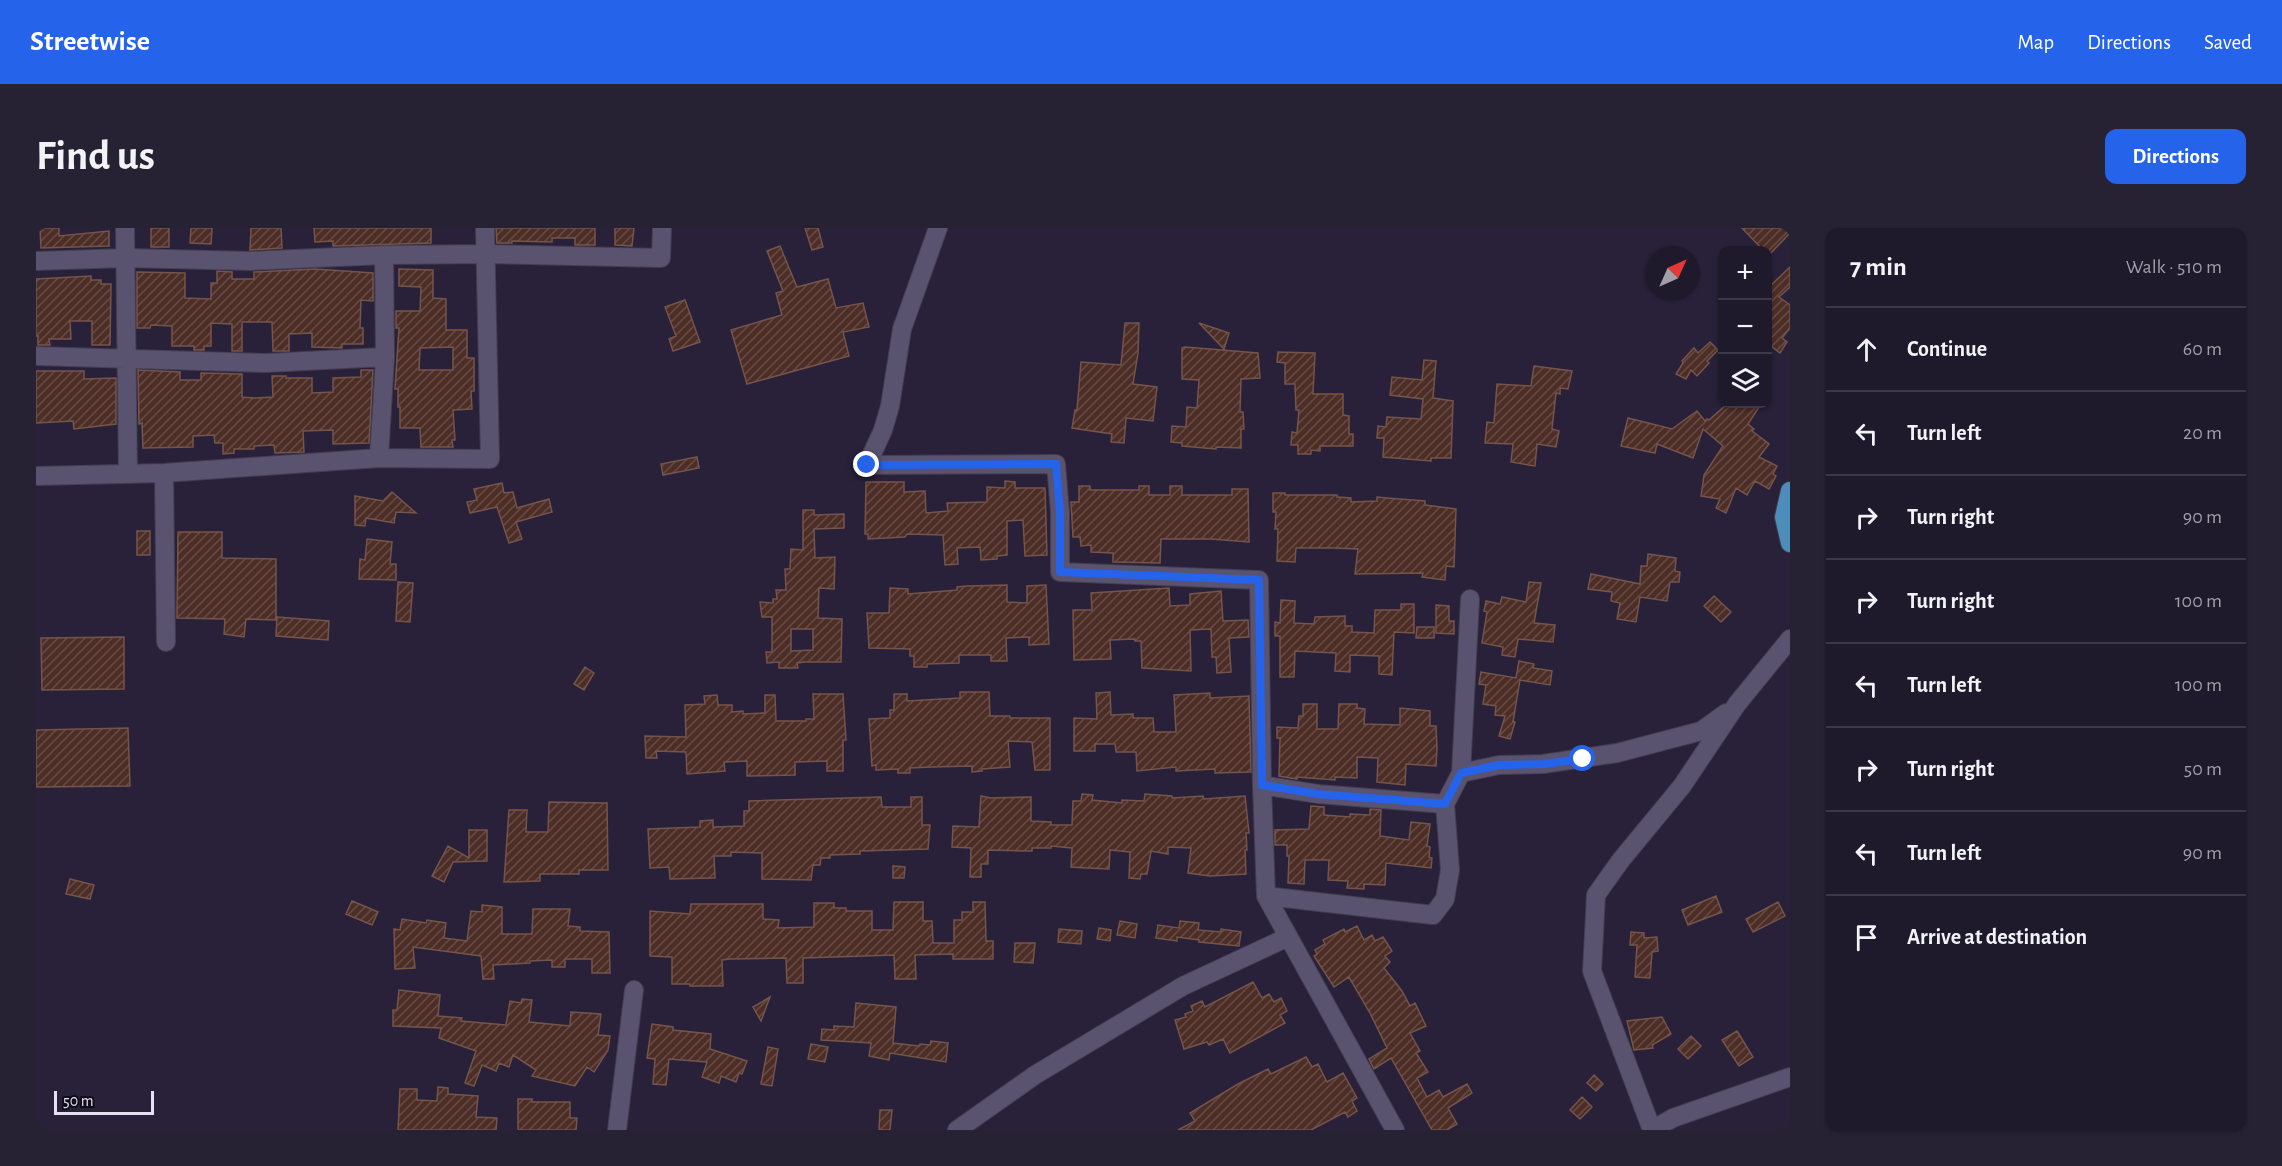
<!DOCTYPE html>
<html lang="en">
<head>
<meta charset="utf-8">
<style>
  body { margin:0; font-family:"Alegreya Sans",sans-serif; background:#262233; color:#f1f3f6 }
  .controls { position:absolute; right:18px; top:18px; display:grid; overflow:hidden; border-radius:12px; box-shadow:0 2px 4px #0004 }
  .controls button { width:54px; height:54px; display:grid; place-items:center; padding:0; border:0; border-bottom:2px solid #3c3847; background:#1e192b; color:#f1f3f6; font:30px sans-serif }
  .compass { position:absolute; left:1610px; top:18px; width:54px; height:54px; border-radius:50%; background:#1e192b; box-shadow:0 2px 4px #0004; rotate:45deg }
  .scale { position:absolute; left:18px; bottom:15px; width:100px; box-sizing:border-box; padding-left:6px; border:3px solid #e5e1f2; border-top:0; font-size:16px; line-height:21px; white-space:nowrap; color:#e5e1f2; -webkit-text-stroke:4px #100c17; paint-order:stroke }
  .stop { position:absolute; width:18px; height:18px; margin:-14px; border:4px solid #2563eb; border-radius:50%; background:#fff }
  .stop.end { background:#2563eb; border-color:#fff; box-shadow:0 2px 6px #0008 }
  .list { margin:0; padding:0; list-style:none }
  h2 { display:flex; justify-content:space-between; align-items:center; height:78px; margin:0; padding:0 24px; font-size:26px }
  h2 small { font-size:20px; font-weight:400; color:#a1a0a9 }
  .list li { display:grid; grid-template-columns:39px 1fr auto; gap:18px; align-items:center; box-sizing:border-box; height:84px; padding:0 24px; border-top:2px solid #3c3847 }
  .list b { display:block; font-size:22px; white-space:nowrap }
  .list em { font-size:20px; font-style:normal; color:#a1a0a9 }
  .icon { flex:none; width:33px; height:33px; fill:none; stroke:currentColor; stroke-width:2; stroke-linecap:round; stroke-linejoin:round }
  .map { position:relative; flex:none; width:1754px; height:902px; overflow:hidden; border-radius:12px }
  header { display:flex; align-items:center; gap:36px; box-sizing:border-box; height:84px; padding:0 30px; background:#2563eb; color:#fff }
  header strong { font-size:28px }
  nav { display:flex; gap:33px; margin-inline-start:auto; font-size:21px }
  .intro { display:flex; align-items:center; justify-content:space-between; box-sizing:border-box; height:144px; padding:0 36px }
  h1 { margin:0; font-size:42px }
  .button { padding:15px 27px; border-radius:12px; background:#2563eb; color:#fff; font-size:21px; font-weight:700 }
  main { display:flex; gap:36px; padding:0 36px }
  aside { flex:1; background:#1e192b; border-radius:12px; box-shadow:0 2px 4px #0004 }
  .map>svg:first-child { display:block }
  .building { fill:url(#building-hatch); stroke:#75544b; stroke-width:1.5; fill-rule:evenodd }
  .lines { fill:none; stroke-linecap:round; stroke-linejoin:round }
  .minor-casing { stroke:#443d52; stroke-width:20 }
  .major-casing { stroke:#443d52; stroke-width:20 }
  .minor { stroke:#5a536f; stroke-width:18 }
  .major { stroke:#4c8eb9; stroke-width:18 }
  .route { stroke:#2563eb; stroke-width:8 }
</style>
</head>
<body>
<header>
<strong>Streetwise</strong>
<nav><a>Map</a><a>Directions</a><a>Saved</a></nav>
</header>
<div class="intro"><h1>Find us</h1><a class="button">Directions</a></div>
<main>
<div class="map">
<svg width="1754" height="902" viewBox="0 0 1754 902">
  <defs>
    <pattern id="building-hatch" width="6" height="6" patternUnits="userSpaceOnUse" patternTransform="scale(1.5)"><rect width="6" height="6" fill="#4c2e26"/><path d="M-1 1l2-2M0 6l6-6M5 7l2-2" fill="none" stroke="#664c46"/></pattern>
  </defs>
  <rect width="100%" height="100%" fill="#282139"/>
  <path class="building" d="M4,0h19v8l50,-5v15l-68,2z
    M115,0h18v19h-18z
    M155,0h21l-1,16 -21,-1z
    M215,0h30l1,20 -32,2z
    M278,0h117v15l-98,3v-5l-18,1z
    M460,0h99v17h-20v-7h-23v4l-40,-1v2h-15z
    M579,0h19l-2,18 -17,-1z
    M769,0h13l5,19 -11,3z
    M1706,0h48v5l-22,23 -1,-6h-4z
    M744,18l17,41 31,-8 8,29 27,-5 6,24 -26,5 6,24 -102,28 -16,-54 51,-15 -6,-22 7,-2 -16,-40z
    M1754,39v20l-11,10 11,8v23l-8,10 5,4 -7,11 -13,-10v-54z
    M279,41l58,4v28l-12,-1 -1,28h3v16h-21v4l-30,-1v-14l-23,1v17h-16l-1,-29h-30v29h-10v-27l-21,-1v23h-7v4h-10v-4h-22v-20l-21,-1 -1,3h-13v-56l48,1v25l26,1v-16h6v-12l15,1v7h22v-7z
    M363,41l34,1v28l13,1v31h21v28h7v33h-3l1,18 -19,1 2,30h-3l1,7h-32l-1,-19h-20v-21h-2v-18h-3l4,-61h-3v-17h24l1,-24 -22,-1zM417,119v23h-34l1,-22z
    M55,48v4h10v4h10l-1,61h-18v-24h-22l1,18h-22l1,6h-12v-9h-2v-57z
    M649,72l15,42 -27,9 -4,-12 7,-3 -11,-29z
    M1089,95h14l-1,30 -5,31 24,3 -4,34 -27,-3 -2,25 -13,-1 1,-8 -40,-6 3,-18h2l4,-48 40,3z
    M1163,95l30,10 -5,16z
    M1674,114l8,8 -11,11 2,2 -12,13 -6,-6 -5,9 -10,-5 7,-11 -1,-2 12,-13 4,5z
    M1149,119l73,6 2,25 -19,1 -1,33h3l1,17h-3v19l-25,-1v2l-34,-3v-3l-11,-1 1,-16 14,1 1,-20 10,1 2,-28 -17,-1v-31z
    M1242,124l37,1 -2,41h30v21l6,1v18h4v12h-33v5l-9,-1v4h-13v-9h-7l1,-13 5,1 2,-23h-3l-1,-26h-10v-21l-8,-1z
    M1388,132l12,1 -3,37 20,3 -2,57h-20v3l-48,-4 1,-19h-7l1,-12 8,1 1,-10 34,2 2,-20 -33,-4 2,-18 30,3z
    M1498,138l38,5 -4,18 -8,-1v6l-4,-1 -4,36 7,2 -3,16 -19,-3 -2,22 -24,-4 2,-18 -28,-1 2,-21 7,1 3,-39 34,2z
    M102,142l42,2v8h21v-7l41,1v23l11,1 20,-1 -1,-21h14v2h26v15l21,-1v-14l28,-1v-7h12l-4,73 -36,1v-14l-30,1 1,21 -29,1 -1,-8 -20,1v3h-20v4l-11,1v-11h-8l-1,-8 -21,1v11l-50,1 -1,-25 -3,1z
    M0,143h48v8l32,-1v46l-42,5 -1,-8 -37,2z
    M1691,176h34l-13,20 6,5 -2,2 17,13 -10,13 18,9 -4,8 3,2 -7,13 -14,-8 -8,14 -11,-7 -10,25 -10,-5 4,-9 -19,-3 3,-21 19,-29 -20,-17 -10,29 -36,-14 -2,9 -34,-7 7,-28 44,11 25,-18 8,10 2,-2 2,1z
    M661,229l2,11 -36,7 -2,-11z
    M969,253l10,1v6h30l2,67 -22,1 -2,-36 -16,1v34l-10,1v3l-16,1 -1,-13 -23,1 1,16 -13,1 -2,-30 -36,-1 -2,3 -37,2v-5h-3l1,-52h38v10l21,-1 1,22 22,-2 -1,-8 40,-1v-15l18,1z
    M466,255l2,10 9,-1 4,16 32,-9 3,13 -36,10 6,17 -13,4 -12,-36 -27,6 -3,-11 10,-2 -3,-11z
    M1043,258h11v4h49v-4h10v9h21v-9h12v9h50v-6h16l1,53 -38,-3h-50l-1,24 -47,-1v-9l-22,-1v-7l-10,1 -1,-9h-7l-2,-35h8z
    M356,264l24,21 -20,-1 -2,11 -28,-5 -1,8 -10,-1v-29l28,5z
    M1237,265h12v2h52v2l14,1v4l26,-1v-4l10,1 38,3v4l31,4 -2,58 -8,-1 -1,14 -23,-3 1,-4 -68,1 3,-25 -24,-1h-38l-1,14 -18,-1 1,-32h-3l1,-17h-3z
    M767,282h11v5l30,-1v14l-30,1 1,29 20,-1 -1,32 -15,-1 -1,30 24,1 -1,43h-36l-8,1 1,5h-19v-6l-12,1 -1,-11h6v-35h-10l-2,-15 13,1v-4h4l-1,-9h10l-1,-21h5l1,-20 12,1zM755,401h22v21l-22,1z
    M101,303h13v24h-13z
    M142,304h44v26l54,1v61l-30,-1 -2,18 -20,-3 1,-15 -48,-1z
    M331,311l25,3 -2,22h6v16l-37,-1 1,-20 5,1z
    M1612,326l28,4 -1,13 5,1 -1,10h-9l-3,19 -27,-4 -4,25 -19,-3 3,-16 -9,-2 1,-9 -24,-3 3,-15 49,10 1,-18h6z
    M362,354l15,1 -3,39 -14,-1z
    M1493,354l12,1 -7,40 21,2 -2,17 -35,-3 -3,18 -13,-2 1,-8 -21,-4 5,-31 -3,-1 2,-10 14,3 2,-7 24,5z
    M971,357v17l20,1v-17l19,-1 3,59 -20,1v-8l-23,1 1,23h-16v-6h-32v8l-32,1v3h-13v-11h-4v-7l-41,-1 -2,-35h22l1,-25 18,1v5l49,-4v-3l10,-1z
    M1133,360l1,18 20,-1v-11l31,-3 2,30 25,-1 1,17 -20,1 2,34 -14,1 -1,-16h-4l-1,-28 -21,1 1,41 -49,-3 -1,-27h-6v-2l-25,1 1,19 -37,1 -1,-50h19l-1,-17z
    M1678,368l17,16 -10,10 -17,-16z
    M1245,372l14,1 -1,22 20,1 1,-7 30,-1v10h7v6l22,1 1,-23h26v-6h13v29l-20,-1 -2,43 -13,-1v-18l-29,-1v17l-15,-1 1,-18 -41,-2 -1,26h-14v-41h-5v-14l5,1z
    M1400,377l13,1v15h5v13l-18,-1z
    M241,389l52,4 -1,19 -52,-4z
    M1381,399h17v11h-18z
    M88,409v52l-82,1 -1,-52z
    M1483,433l15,3 -1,4 19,3 -2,14 -30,-5 -7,42h2l-5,17 -11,-3 6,-20 -10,-1 1,-9 -13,-2 3,-19 -7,-1 2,-12 35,6z
    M549,439l9,6 -10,17 -10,-6z
    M924,464h29l1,24h20v2h40v52h-15l-3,-28 -24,-1 2,26 -28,2v2l-10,1v-6l-40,1 -22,1v5h-12v-4l-22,1v-5l-4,1 -3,-47 21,-1v-8h4v-16h13v7l53,-3z
    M1074,464l1,23 22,-1v4h20l1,14h22l-2,-37 36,-2v5l39,-2 2,76 -36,1v-4l-39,2v-4l-39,4 -1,-19h-20l-1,-8h-20v7h-21v-33l23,1 -1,-26z
    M777,466h30l3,46h-3v31h-16v-10l-32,1v13l-48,1v-15l-23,1 1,9 -38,3 -1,-22 -30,-1 1,7h-11l-1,-22 41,1 -1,-32 20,-1 -1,-8 13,-1 1,10h14v7l11,-1v3l22,-1v-18h10l1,26h30v-2h8z
    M1267,476h14v25h21l1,-25h18v4l8,1 -1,15 36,1v-17l30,3v15h6l1,22 -1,18 -30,-2 -1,21 -28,-3 1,-24 -21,-1v21l-22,-1v3l-38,-3v2l-18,-3 1,-38h-3v-11l21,1 1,-12h4z
    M92,500l2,58 -94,1v-57z
    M1046,566l11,1 -1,5 30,3v-3l22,1 1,-7 27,2v2l31,-2 1,3 41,-3 4,37h-3l1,17h-2l1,24 -36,2 -22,-3 3,-25 -23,-1v7l-17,-3 -4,23h-6l-1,5 -11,-1 1,-26 -20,-2 -1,19 -22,-1 -16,-1 1,-19 -21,-2v2h-19v3l-44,-1v14h-7v13h-11l1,-29 -19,-1 1,-21 26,1 2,-31 10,2 40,-1v24l20,1v3h21l1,-24h8z
    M845,569l1,10h29v-10h11v28h8l-2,24 -68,2v3l-30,1v3h-9l-1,7h-7l-2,15 -49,-1v-26l-31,-1v4h-17l1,22 -45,1 -1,-12 -19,1 -2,-39 52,-2v-6l13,-1v7l31,-1v-15h5v-10z
    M513,574l58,1 1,67h-29v4h-39v7l-36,1 5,-72h18l-1,22h22z
    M1275,578l13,1v8l26,2v-3l20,1v-6l11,1 -1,26 29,4 2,-18 19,2 -3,22 3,1 -1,10 3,1 -1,10 -45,-5 -1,22 -21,-1v5l-17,-1 1,-7 -20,-1 1,-20h-24l-1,24 -16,-1 1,-27h-2v-11h-12v-15l34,-1z
    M433,602h18v31l-34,1 -9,20 -12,-6 16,-30 21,12z
    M857,638l12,1 -1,11h-11z
    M34,651l24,6 -4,14 -24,-5z
    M1680,668l6,16 -34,13 -6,-15z
    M316,673l26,11 -6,13 -26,-11z
    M858,674h29v19h9l1,22h21v-23h8v-8h11v-10h12l1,39h7v18h-40v-5l-38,1 1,24h-21l-1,-24 -91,3v25h-16l-1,-25 -56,1 -8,1 1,26h-33v-2h-18v-27l-22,-1v-45l40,3 1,-10h72v15l16,1 -1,8 36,-1v-24h20v5h12v3h26v19h21z
    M1742,674l7,14 -32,16 -7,-13z
    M446,677l20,2v27h30l1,-25h37l-2,17 12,1v4l29,1 1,41h-18v-14h-27v8h-13v-7l-22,1v2l-37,2 1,14h-11l-2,-23 -68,-9 2,21 -20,1 -1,-40 6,1 2,-11 24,4 1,-3 19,3 -2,15 23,3 4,-30 11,1z
    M1084,693l17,3 -2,14 -18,-3z
    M1144,693l19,2 -1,7 23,2v-3l20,3 -2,14 -40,-4v-2l-22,-3v4l-21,-3 2,-13 21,3z
    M1321,698l7,14 8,-5 3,6 8,-4 9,14 -7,5 5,6 -6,6 18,23 8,15 5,-3 11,23 -16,7 10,18 -4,2 12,19 -11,6 10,19 12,-7 4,7 24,-13 5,9 -24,15 9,16 -10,6h-15l-41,-72 -17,11 -5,-10 18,-11 -17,-35 -21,-36 -15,10 -20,-31 3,-2 -2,-4 10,-6 -2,-4 21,-11 1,3z
    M1063,700l12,2 -1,11 -13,-2z
    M1023,701l23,2 -1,13 -23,-2z
    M1595,704l13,1v5l13,-1 1,14 -6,1 -2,26 -15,-1 2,-32h-7z
    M979,715h20l-2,20 -19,-1z
    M1217,754l9,16 7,-4 5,8 7,-4 6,13 -7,4 5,8 -55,30 -7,-14 -14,6 -2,-3 -23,7 -9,-29 11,-3 -1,-3 8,-3 -2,-5 11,-5 3,6z
    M363,762l41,5 -2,21 24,2 -1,3 45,4 4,-24 11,2 1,-4 10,1 -3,22 41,4 1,-14 30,2 -3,21 12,1 -2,14 -14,22 -7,-5 -12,19 -43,-10 4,-6 -23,-15 -4,12 -10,-4 -3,8 -14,-6 -8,21 -9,-3 11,-32 -37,-13 2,-10 -48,-2v-16h4z
    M734,769l-9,24 -8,-14z
    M820,775l40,4 -3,36 26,3 1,-2 10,1 1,-4 17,2 -2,19 -56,-9 -1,7 -20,-4 2,-13 -50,-3 1,-11 12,1v-4l20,1z
    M1626,789l9,17 -19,11 1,3 -19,2 -7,-29z
    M616,796l21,3v3l38,4 -1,15 37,12 -5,13 -3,-1 -3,9 -15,-6 -2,7 -17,-6 5,-15 -38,-3 -3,26 -13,-1 2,-25 -8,-1z
    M1701,803l16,26 -14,9 -17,-26z
    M1655,808l10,10 -13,13 -10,-10z
    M775,816l17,3 -3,15 -17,-3z
    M732,819l10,2 -6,37 -11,-2z
    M1270,829l6,10 6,-3 9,18 16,-9 14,25 -5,3 5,10 -9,6 -3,-5 -34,18h-133l17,-9 -5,-8 48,-29 30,-15 3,5z
    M1558,847l9,9 -7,7 -9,-8z
    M402,859l10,1v6l30,2 -2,21 21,1 -1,12h-98l2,-41h17v11l20,1z
    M1546,869l10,10 -12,12 -10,-9z
    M482,871h14v3h38v16h7l-1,12h-58z
    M844,882h12l-2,20h-11z"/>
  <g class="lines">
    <defs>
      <path id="minor" d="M89,0l3,246
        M902,0l-36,101 -12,77 -7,24 -16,35 189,-1 4,48v60l199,8 3,205 56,9 127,10
        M0,33l90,-3 125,3 133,-6 101,-1 176,4 1,-30
        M0,128l230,7 119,-6
        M343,230l6,-101 -1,-102
        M128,245l2,169
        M0,248l128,-3 215,-15 111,1 -5,-231
        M1425,545l38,-8 44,-1 74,-11 84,-22 25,-18
        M1226,557l4,111 129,234
        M1230,668l167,19 12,-16 5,-29 -5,-66 16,-31 9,-174
        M581,902l17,-140
        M921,902l78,-55 148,-89 105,-49
        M1616,902l-60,-159 4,-76 25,-35 61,-74 55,-82 53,-65
        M1616,902l21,-12 117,-41"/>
      <path id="major" d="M1754,263l-6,26 6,26"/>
    </defs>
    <use href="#minor" class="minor-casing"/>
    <use href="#major" class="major-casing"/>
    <use href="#minor" class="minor"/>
    <use href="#major" class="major"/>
  </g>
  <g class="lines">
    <path class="route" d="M831,237l189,-1 4,48v60l199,8 3,205 56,9 127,10 16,-31 38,-8 44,-1 40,-5"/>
  </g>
</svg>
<div class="controls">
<button>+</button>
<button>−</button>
<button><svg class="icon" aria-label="layers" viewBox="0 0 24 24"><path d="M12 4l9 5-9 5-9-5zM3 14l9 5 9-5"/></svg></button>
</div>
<svg class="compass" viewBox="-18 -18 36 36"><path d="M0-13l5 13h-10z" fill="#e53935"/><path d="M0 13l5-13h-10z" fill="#a1a0a9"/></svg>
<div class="scale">50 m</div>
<div class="stop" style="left:1547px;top:531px"></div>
<div class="stop end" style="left:831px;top:237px"></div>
</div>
<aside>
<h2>7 min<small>Walk · 510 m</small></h2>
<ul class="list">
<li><svg class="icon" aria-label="ahead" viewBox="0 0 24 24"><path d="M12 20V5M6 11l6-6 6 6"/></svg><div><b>Continue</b></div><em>60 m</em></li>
<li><svg class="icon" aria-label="left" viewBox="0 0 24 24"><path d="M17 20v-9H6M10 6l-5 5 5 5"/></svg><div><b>Turn left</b></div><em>20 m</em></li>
<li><svg class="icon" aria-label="right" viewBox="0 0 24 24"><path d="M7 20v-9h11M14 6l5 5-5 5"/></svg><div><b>Turn right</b></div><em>90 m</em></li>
<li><svg class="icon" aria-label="right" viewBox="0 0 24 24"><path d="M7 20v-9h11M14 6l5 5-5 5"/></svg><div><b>Turn right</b></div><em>100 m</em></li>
<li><svg class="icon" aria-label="left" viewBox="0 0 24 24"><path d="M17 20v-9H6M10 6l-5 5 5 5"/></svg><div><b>Turn left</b></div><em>100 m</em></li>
<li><svg class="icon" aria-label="right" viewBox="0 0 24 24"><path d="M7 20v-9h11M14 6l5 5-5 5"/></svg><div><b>Turn right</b></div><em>50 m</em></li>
<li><svg class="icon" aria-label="left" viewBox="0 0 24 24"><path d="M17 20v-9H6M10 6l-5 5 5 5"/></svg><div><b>Turn left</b></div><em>90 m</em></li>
<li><svg class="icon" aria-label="arrive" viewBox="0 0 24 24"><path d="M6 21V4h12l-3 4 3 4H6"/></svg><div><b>Arrive at destination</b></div></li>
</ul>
</aside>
</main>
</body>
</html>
